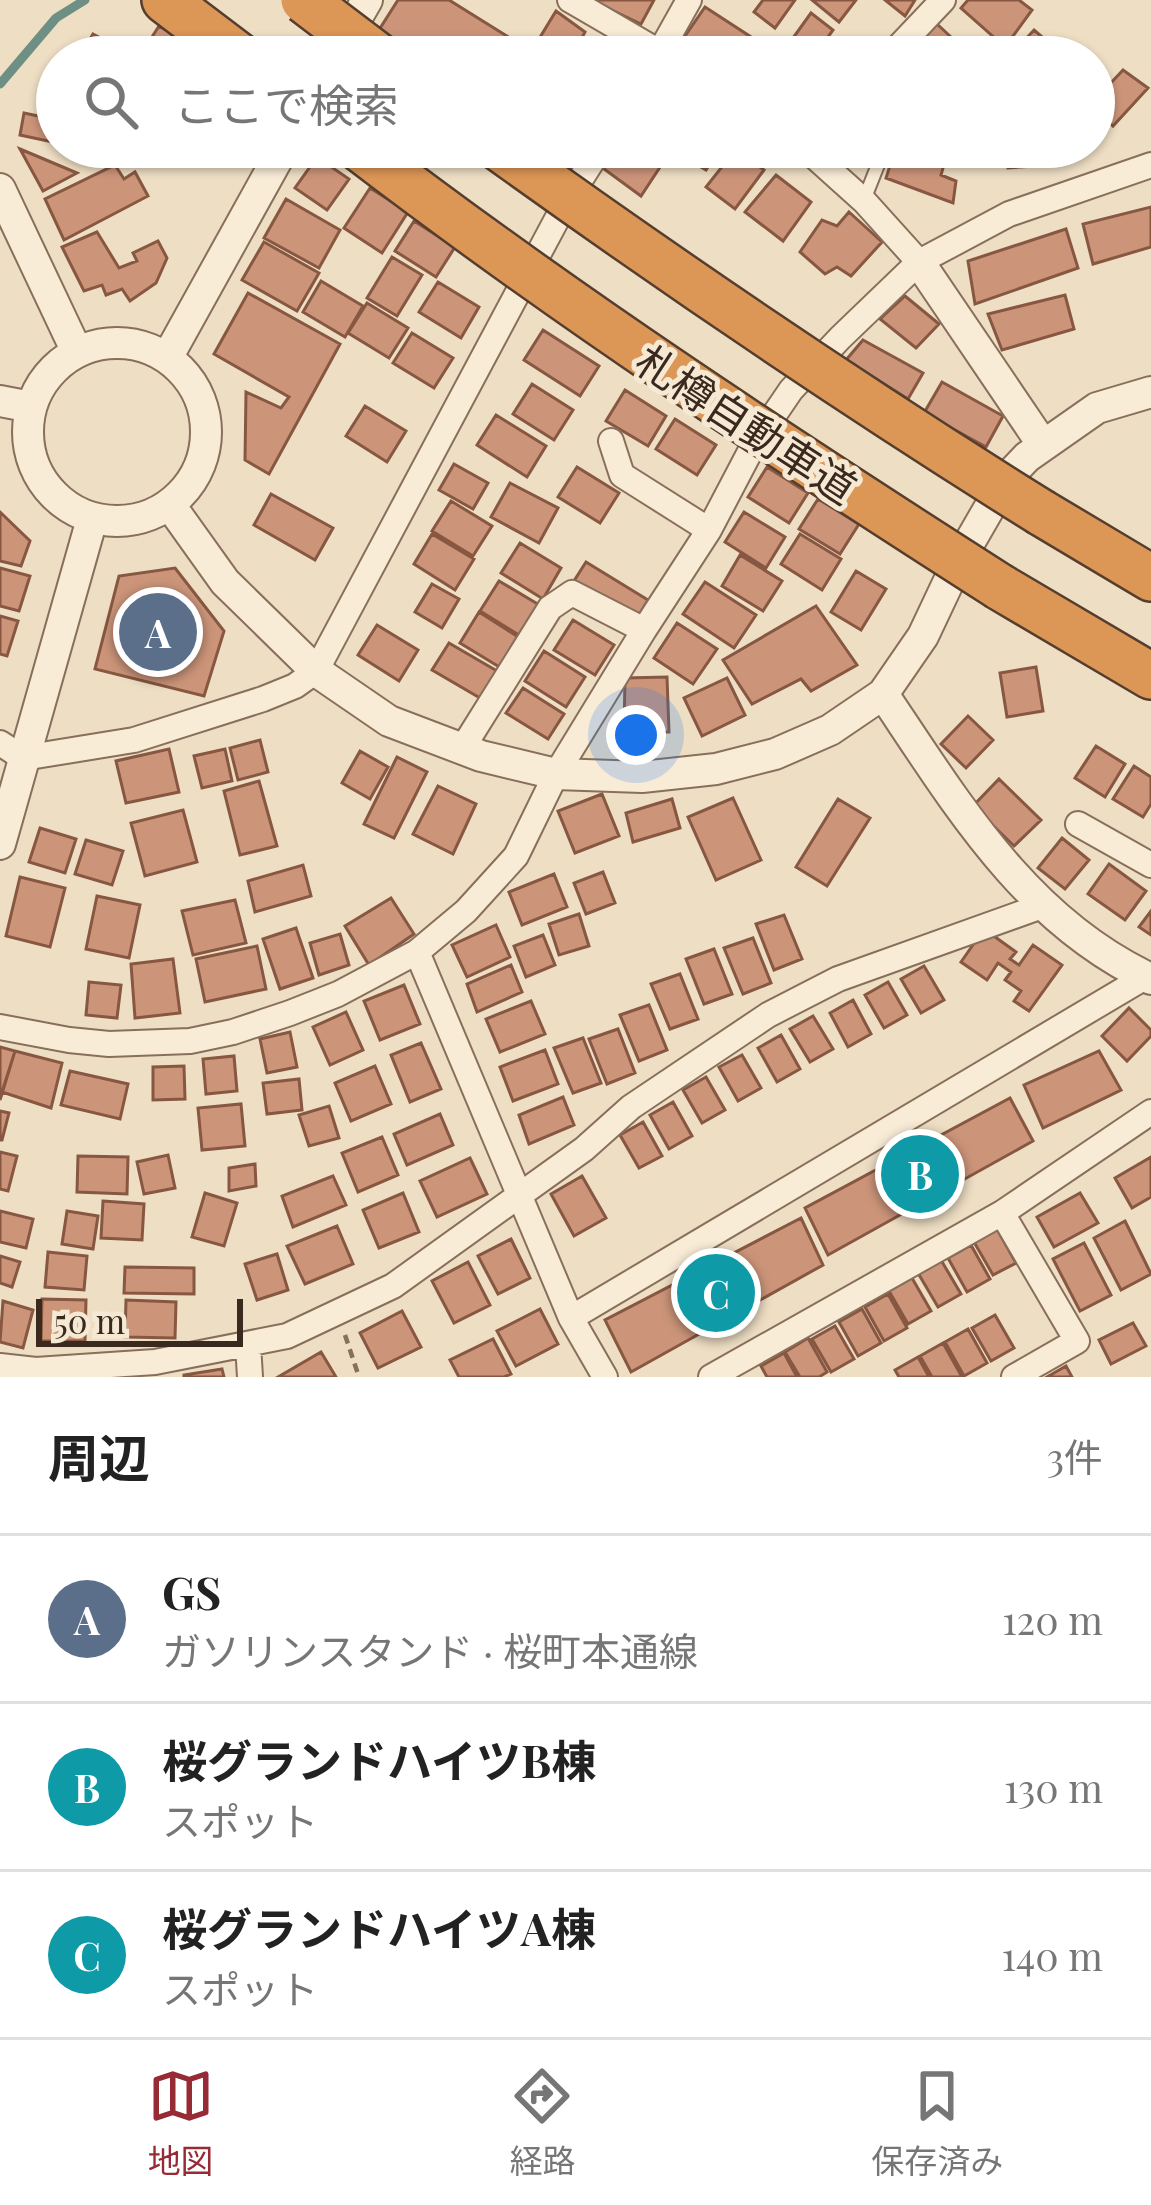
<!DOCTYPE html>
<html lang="ja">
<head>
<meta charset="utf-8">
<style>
  body { margin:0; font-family:"Playfair Display","Noto Sans JP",serif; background:#f2f2f2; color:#222 }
  .scale { position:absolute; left:36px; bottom:30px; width:207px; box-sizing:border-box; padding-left:12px; border:6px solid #39291e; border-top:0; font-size:33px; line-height:42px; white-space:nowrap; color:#39291e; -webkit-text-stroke:9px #f5e9d4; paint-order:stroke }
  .you { position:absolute; left:636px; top:735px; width:42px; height:42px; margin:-30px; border:9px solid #fff; border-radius:50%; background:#1a73e8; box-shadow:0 0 0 18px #1a73e833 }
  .badge { display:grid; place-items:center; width:78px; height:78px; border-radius:50%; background:#972b35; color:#fff; font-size:39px; font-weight:700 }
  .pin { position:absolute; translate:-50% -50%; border:6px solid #fff; box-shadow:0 3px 12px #0006 }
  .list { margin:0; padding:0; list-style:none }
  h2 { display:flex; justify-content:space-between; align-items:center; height:156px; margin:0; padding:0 48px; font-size:51px }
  h2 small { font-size:39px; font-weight:400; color:#767676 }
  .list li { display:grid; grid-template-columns:78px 1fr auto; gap:36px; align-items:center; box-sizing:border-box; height:168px; padding:0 48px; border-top:3px solid #e0e0e0 }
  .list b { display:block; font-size:45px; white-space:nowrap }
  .list p { margin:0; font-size:39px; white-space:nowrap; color:#767676 }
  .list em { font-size:39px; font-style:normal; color:#767676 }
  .icon { flex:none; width:66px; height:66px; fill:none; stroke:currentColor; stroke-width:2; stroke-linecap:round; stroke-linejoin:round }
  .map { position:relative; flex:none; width:1151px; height:1377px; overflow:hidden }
  .search { position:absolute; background:#fff; box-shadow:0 3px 9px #0004; left:36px; right:36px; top:36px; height:132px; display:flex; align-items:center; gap:30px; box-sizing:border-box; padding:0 42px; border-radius:66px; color:#767676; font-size:45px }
  .sheet { height:660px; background:#fff }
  nav { display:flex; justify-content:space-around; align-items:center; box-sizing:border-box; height:168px; border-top:3px solid #e0e0e0; background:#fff; font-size:33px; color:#767676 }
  nav a { display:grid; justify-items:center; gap:6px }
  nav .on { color:#972b35 }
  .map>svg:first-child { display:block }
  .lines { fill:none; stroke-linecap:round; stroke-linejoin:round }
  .stream { stroke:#6d8f84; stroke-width:9 }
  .building { fill:#cc957a; stroke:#875741; stroke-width:3 }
  .service-casing { stroke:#886f5b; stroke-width:16 }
  .minor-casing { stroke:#886f5b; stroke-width:28 }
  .tertiary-casing { stroke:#886f5b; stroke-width:34 }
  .motorway-casing { stroke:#563e2f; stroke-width:50 }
  .path { stroke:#886f5b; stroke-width:4.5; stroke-dasharray:9 6; stroke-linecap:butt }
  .service { stroke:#f9ecd7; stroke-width:12 }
  .minor { stroke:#f9ecd7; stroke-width:24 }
  .tertiary { stroke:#f9ecd7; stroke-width:30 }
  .motorway { stroke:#dc9656; stroke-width:45 }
  .motorway-bridge-casing { stroke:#563e2f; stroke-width:50; stroke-linecap:butt }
  .motorway-bridge { stroke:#dc9656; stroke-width:45 }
  .labels { text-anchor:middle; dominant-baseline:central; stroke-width:10; stroke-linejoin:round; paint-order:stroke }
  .street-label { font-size:42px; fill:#39291e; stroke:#f5e9d4 }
</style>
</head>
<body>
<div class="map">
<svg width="1151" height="1377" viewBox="0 0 1151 1377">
  <rect width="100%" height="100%" fill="#eedec4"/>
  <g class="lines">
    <path class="stream" d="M0,84l56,-66 29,-18"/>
  </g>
  <path class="building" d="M398,0h51l77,48 -6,9h-129l-21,-13z
    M596,0h58l-13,24 -46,-22z
    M763,0h32l-20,28 -21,-16z
    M812,0h44l-17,22z
    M885,0h30l-10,16z
    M968,0h51l13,10 -27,37 -44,-39z
    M705,7l60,39 -7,11h-46l-29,-18z
    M556,11l29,21 -13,25h-44z
    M811,13l22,17 -18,25 -22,-17z
    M937,24l28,26 -6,7h-38l-9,-9z
    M159,26l33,20 -6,11h-33l-10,-6z
    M1034,30l22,19 -6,8h-41z
    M93,34l44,23h-57z
    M1123,70l25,18 -35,38 -19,-19v-6z
    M24,113l33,7v23l-37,-8z
    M619,147h28l19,11 -25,38 -37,-27z
    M678,147h43l-15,23 -31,-18z
    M896,147h53l-8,28 15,6 -3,22 -67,-25z
    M20,149l57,24 -34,18z
    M736,149l28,21 -29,39 -29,-22z
    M1007,151l26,5v10l-25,2z
    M317,157l32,22 -22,31 -32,-22z
    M115,165l9,14 11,-7 13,24 -84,44 -19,-41z
    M776,175l35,27 -28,39 -38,-29z
    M370,188l38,24 -26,41 -38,-25z
    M286,199l54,31 -21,38 -55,-30z
    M1151,207v40l-58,17 -10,-40z
    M849,212l33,30 -31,34 -14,-9 -12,7 -25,-22 22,-32 15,6z
    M414,221l41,26 -19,30 -41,-26z
    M1066,229l12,39 -103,36 -7,-43z
    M97,232l22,36 18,-7 -4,-8 25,-12 9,17 -11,25 -26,18 -8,-12 -16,6 -4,-10 -18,6 -22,-44z
    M264,242l55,31 -22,38 -55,-31z
    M392,257l30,18 -25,41 -30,-18z
    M321,281l42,25 -18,31 -42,-25z
    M438,282l41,25 -18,31 -42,-26z
    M248,293l92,51 -71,130 -24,-14 1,-68 35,16 8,-11 -75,-43z
    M1065,295l9,34 -72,21 -14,-36z
    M905,296l34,28 -23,24 -36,-29z
    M367,303l41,25 -19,30 -41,-25z
    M543,330l56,36 -19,30 -56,-36z
    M412,333l41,25 -19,30 -41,-25z
    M863,340l60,33 -15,26 -62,-39z
    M942,382l61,34 -17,31 -62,-34z
    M532,384l41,26 -19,30 -41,-26z
    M625,390l41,26 -18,30 -42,-25z
    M365,406l41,25 -19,31 -41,-26z
    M496,415l50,31 -19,31 -50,-32z
    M675,419l41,26 -19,30 -41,-26z
    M454,464l34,19 -15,26 -34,-19z
    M577,467l42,26 -19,30 -42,-26z
    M767,467l41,26 -19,30 -41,-26z
    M510,483l48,25 -19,35 -48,-26z
    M271,494l62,34 -18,32 -61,-35z
    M818,499l41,25 -19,30 -41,-25z
    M451,501l41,25 -19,30 -41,-25z
    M0,512l30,29 -9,25 -21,-5z
    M744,512l41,25 -19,31 -41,-26z
    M432,534l42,25 -19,31 -41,-26z
    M800,534l41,25 -19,31 -41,-26z
    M520,543l41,25 -18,31 -42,-26z
    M740,555l42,26 -19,30 -41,-25z
    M586,562l62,38 -13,22 -63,-38z
    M0,568l30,8 -11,35 -19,-5z
    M175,568l49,63 -20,65 -109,-27 24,-93z
    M856,571l30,18 -25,41 -30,-18z
    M499,581l42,25 -19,31 -42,-26z
    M705,582l51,33 -22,33 -51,-34z
    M432,584l27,15 -17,29 -27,-16z
    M816,606l41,59 -46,26 -10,-12 -49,25 -29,-44z
    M479,612l41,26 -19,30 -41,-25z
    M0,616l18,5 -11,35 -7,-2z
    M573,620l41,25 -19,30 -41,-25z
    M677,623l40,26 -24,35 -39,-26z
    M377,625l41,25 -19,31 -41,-26z
    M449,643l48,28 -17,27 -48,-28z
    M544,651l41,26 -19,30 -41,-26z
    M1036,667l7,44 -36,6 -7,-44z
    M667,677l2,55h-45l1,-54z
    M727,678l18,37 -43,21 -18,-38z
    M523,688l41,26 -16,25 -42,-26z
    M968,716l25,24 -27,28 -25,-24z
    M260,740l8,32 -30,8 -8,-32z
    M1096,746l29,18 -20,33 -30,-19z
    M169,749l10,43 -53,11 -10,-42z
    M225,749l7,32 -30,7 -8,-32z
    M360,751l28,16 -18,32 -28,-16z
    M397,757l30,15 -33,66 -30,-14z
    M1134,766l17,11v27l-8,13 -30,-18z
    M999,779l42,41 -27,26 -41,-40z
    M259,781l18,65 -37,9 -16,-64z
    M438,786l38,18 -23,50 -40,-20z
    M602,794l17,42 -44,17 -17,-42z
    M733,798l28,62 -45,20 -28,-63z
    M672,799l8,29 -47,14 -7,-29z
    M838,799l32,19 -43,68 -31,-19z
    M183,810l14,52 -52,14 -14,-53z
    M40,828l36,11 -11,34 -36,-11z
    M1062,838l27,22 -24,29 -27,-21z
    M86,840l37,11 -11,34 -37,-11z
    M1109,864l37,27 -21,29 -37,-26z
    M303,865l8,31 -56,16 -7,-31z
    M603,872l12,31 -29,11 -12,-31z
    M554,874l13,33 -45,18 -13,-33z
    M20,877l45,11 -15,59 -44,-11z
    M97,896l43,9 -11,53 -43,-9z
    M391,898l23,36 -45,31 -24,-39z
    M235,900l11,43 -53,12 -11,-44z
    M1151,911v24l-12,-8z
    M579,914l10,32 -30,9 -10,-31z
    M784,915l18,44 -28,11 -18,-46z
    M496,925l14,32 -43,20 -15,-32z
    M296,928l17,50 -33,11 -17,-50z
    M984,929l32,23 -6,7 9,6 14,-20 29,20 -33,46 -15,-10 7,-10 -16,-11 6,-8 -13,-9 -11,17 -26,-18z
    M340,934l9,31 -30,10 -9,-32z
    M543,935l12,30 -29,12 -12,-31z
    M753,938l18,45 -28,11 -19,-46z
    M257,946l9,43 -61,13 -9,-43z
    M714,949l18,45 -28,10 -18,-45z
    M173,959l7,54 -45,5 -4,-54z
    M511,965l11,27 -45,20 -10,-28z
    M924,966l20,34 -23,13 -20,-34z
    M680,974l18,45 -28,10 -19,-45z
    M89,982l32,3 -4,33 -31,-3z
    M888,982l19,33 -23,13 -19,-33z
    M404,985l16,39 -40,16 -16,-39z
    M853,1000l18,34 -23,13 -18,-34z
    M531,1001l14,33 -45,18 -14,-33z
    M649,1005l18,45 -28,11 -19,-46z
    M1129,1008l22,22v6l-24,25 -25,-25z
    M346,1012l17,38 -33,15 -17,-38z
    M813,1016l20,33 -23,13 -20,-33z
    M618,1029l17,44 -28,11 -18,-45z
    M290,1032l7,35 -30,6 -7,-34z
    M781,1035l19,34 -23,13 -19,-34z
    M583,1038l18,45 -28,10 -19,-45z
    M421,1043l20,46 -31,13 -19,-47z
    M0,1047l15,4 -15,49z
    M545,1050l13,34 -45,17 -13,-34z
    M15,1051l47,12 -11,45 -49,-16z
    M1099,1051l22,39 -78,38 -19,-43z
    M742,1055l19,33 -23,13 -19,-34z
    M234,1056l3,35 -31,3 -3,-35z
    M184,1066l1,33 -32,1v-33z
    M375,1066l16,38 -40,17 -16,-38z
    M70,1071l58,13 -8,35 -59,-14z
    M706,1077l19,33 -23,13 -19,-33z
    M299,1079l3,31 -35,4 -4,-31z
    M563,1097l11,28 -45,19 -10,-29z
    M1010,1098l23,43 -205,114 -23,-47z
    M673,1102l19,34 -23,13 -19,-34z
    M241,1104l4,42 -43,4 -4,-42z
    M329,1106l10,32 -30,8 -10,-31z
    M0,1111l9,2 -7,27h-2z
    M440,1114l13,31 -46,20 -13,-31z
    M643,1122l19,34 -23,12 -19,-33z
    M382,1137l16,38 -40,17 -16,-39z
    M0,1152l17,4 -9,35 -8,-2z
    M168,1155l7,33 -31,6 -7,-32z
    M78,1156l50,1 -1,37 -50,-2z
    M1151,1157v40l-19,11 -17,-30z
    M470,1158l17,36 -50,23 -17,-36z
    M255,1164l1,22 -27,5v-23z
    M333,1176l13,29 -53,22 -11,-31z
    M582,1176l24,42 -32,18 -23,-42z
    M205,1193l32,10 -13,43 -32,-9z
    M403,1193l16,39 -40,16 -16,-38z
    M1080,1193l18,30 -44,24 -17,-30z
    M103,1201l41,3 -2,36 -41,-2z
    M0,1211l33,8 -7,29 -26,-6z
    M67,1211l31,5 -5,33 -31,-5z
    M801,1218l22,47 -192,107 -26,-52z
    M1125,1221l26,53 -30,16 -27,-52z
    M337,1226l16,38 -48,20 -18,-38z
    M997,1229l19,34 -23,12 -19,-33z
    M511,1239l19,39 -32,16 -20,-38z
    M1084,1243l27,52 -31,16 -27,-52z
    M971,1245l19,34 -23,13 -19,-34z
    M48,1252l39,4 -3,34 -39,-3z
    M277,1254l11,36 -31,10 -12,-36z
    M0,1256l20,6 -8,25 -12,-4z
    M941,1260l20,34 -23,13 -20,-34z
    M468,1262l22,43 -36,18 -22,-42z
    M125,1267l69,1v26l-70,-1z
    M912,1278l19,33 -23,13 -19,-33z
    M888,1294l19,34 -23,13 -19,-34z
    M42,1299l44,1 -1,41h-44z
    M126,1300l50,2 -1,36 -50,-1z
    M3,1301l30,9 -10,38 -23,-6z
    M540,1309l18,35 -42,22 -19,-35z
    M862,1309l19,34 -23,13 -19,-34z
    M402,1311l19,36 -43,21 -18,-35z
    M995,1315l19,33 -23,13 -19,-33z
    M1133,1323l13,23 -35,18 -12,-24z
    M835,1326l19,33 -23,13 -19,-33z
    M968,1329l19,34 -23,13 -19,-34z
    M808,1338l19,34 -8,5h-19l-15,-25z
    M493,1339l18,35 -7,3h-45l-9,-17z
    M943,1343l19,34h-30l-12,-21z
    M321,1352l15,25h-58z
    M784,1353l13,24h-30l-6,-11z
    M918,1357l11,20h-30l-4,-7z
    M1066,1366l6,11h-25z
    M222,1369l2,8h-40v-2z"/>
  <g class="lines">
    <defs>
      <path id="service" d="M864,200l21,-53"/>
      <path id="minor" d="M570,0l98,57
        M657,57l32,-57
        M889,57l54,-57
        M804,147l60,54 55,61
        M611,441l11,34 87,55
        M0,743l23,15 111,-18 129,-41 32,-13 21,-15 249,-467 36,-57
        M462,749l88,-141 22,-15 72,37
        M1078,824l73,41
        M417,952l154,366 34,59
        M0,1027l69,13 40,4 81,-3 43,-9 57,-19 48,-19 79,-42 49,-41 50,-55 40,-82 88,-144 65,-100 44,-84 38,-56 49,-52 79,-76 90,-48 142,-49
        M1002,1213l75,128 -63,36
        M571,1318l574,-341
        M248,1344l2,33
        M0,1366l36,4 119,-8 132,-26 106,-50 191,-137 47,-42 137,-92 70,-36 204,-73
        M711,1377l291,-164 149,-101"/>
      <path id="tertiary" d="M334,57l33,-57
        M0,189l77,163
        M919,262l124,183
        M28 432a89 89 0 1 1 178 0a89 89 0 1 1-178 0Z
        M167,358l117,-211
        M0,401l31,6
        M170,505l55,77 91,89 73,50 92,35 75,18 86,3 74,-8 59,-15 55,-24 53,-36 40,-58 34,-72 49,-85 21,-22 70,-49 54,-16
        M883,694c74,110 143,227 268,285
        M0,844l92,-325"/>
      <path id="motorway" d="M165,0l75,57
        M1042,513l109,65
        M1000,587l151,89"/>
    </defs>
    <use href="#service" class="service-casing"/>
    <use href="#minor" class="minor-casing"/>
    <use href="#tertiary" class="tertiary-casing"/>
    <use href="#motorway" class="motorway-casing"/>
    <path class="path" d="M345,1335l14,42"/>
    <use href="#service" class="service"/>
    <use href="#minor" class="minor"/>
    <use href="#tertiary" class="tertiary"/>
    <use href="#motorway" class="motorway"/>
    <defs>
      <path id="motorway-bridge" d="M304,0l75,57
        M358,147c206,158 423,300 642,440
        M498,147c178,128 358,250 544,366"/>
    </defs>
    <use href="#motorway-bridge" class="motorway-bridge-casing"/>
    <use href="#motorway-bridge" class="motorway-bridge"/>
  </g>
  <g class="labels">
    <g class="street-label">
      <text transform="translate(747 423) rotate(33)">札樽自動車道</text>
    </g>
  </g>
</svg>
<div class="scale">50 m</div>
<div class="you"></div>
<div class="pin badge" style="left:158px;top:632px;background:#5c6f8a">A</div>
<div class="pin badge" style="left:920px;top:1174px;background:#0f9aa8">B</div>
<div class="pin badge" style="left:716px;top:1293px;background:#0f9aa8">C</div>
<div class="search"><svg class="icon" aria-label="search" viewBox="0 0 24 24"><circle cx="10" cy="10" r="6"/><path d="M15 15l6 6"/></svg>ここで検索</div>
</div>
<section class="sheet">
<h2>周辺<small>3件</small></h2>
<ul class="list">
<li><span class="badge" style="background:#5c6f8a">A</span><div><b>GS</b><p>ガソリンスタンド · 桜町本通線</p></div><em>120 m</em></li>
<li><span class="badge" style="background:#0f9aa8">B</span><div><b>桜グランドハイツB棟</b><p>スポット</p></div><em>130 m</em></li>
<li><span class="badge" style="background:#0f9aa8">C</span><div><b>桜グランドハイツA棟</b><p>スポット</p></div><em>140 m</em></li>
</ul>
</section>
<nav>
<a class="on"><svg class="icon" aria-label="map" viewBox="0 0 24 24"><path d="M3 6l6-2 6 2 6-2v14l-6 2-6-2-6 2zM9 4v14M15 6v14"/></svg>地図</a>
<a><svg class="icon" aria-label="directions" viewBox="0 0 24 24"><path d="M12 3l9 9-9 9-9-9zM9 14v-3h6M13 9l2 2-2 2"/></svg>経路</a>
<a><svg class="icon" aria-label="saved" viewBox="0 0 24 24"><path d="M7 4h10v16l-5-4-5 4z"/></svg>保存済み</a>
</nav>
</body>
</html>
